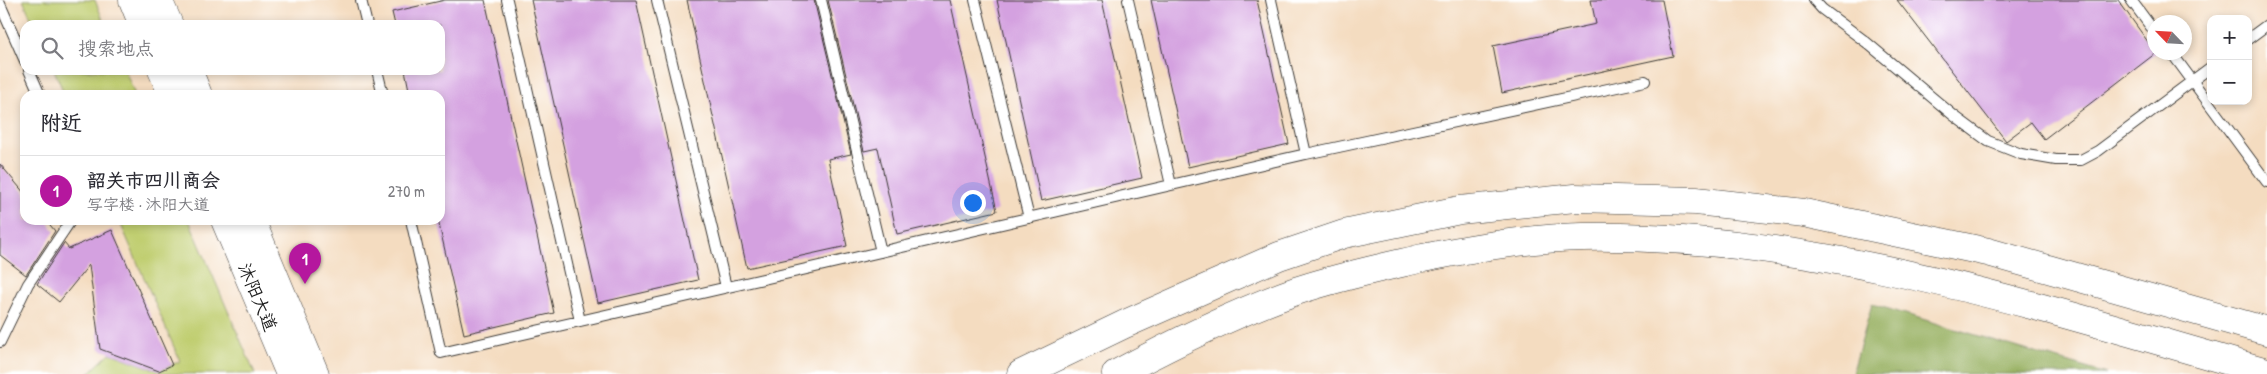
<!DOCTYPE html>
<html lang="zh">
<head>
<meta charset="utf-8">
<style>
  body { margin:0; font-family:"Patrick Hand","LXGW WenKai TC",sans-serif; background:#f2f2f3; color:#2b2b33 }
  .controls { position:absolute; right:15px; top:15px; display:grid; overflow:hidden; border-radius:10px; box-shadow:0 2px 8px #0003 }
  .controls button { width:45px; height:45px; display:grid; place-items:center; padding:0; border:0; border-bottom:1px solid #e1e1e2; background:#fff; color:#2b2b33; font:25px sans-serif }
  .compass { position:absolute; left:2147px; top:15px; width:45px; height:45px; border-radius:50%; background:#fff; box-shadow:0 2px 8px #0003; rotate:295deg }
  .you { position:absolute; left:972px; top:202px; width:18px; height:18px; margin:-12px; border:4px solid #fff; border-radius:50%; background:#1a73e8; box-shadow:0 0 0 8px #1a73e833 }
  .badge { display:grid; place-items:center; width:32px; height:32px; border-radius:50%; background:#b5179e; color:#fff; font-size:16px; font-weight:700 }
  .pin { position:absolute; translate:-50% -41px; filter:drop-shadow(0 1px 2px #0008) }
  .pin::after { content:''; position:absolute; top:26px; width:18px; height:15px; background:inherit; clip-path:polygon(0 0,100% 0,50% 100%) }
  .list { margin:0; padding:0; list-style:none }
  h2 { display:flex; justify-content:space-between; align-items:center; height:65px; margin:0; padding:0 20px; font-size:21px }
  h2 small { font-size:16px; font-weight:400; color:#7c7c81 }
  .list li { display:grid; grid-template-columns:32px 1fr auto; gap:15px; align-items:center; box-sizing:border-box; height:70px; padding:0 20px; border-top:1px solid #e1e1e2 }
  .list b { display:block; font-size:19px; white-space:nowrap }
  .list p { margin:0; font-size:16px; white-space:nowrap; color:#7c7c81 }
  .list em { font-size:16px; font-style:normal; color:#7c7c81 }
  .icon { flex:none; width:28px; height:28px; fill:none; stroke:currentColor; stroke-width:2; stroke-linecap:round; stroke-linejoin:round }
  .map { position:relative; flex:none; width:2267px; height:374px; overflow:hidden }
  .search { position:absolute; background:#fff; box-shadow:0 2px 8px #0003; left:20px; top:20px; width:425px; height:55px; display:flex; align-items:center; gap:12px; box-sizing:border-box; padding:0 18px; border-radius:15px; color:#7c7c81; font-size:19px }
  .panel { position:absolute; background:#fff; box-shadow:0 2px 8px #0003; left:20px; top:90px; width:425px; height:135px; border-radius:15px }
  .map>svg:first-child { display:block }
  .green { fill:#c0ce70; stroke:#6e7546 }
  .forest { fill:#98b162; stroke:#5a663f }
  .building { fill:#d4a1e0 }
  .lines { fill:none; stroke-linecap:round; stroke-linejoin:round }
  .lane-casing { stroke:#3c3935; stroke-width:12 }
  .primary-casing { stroke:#3c3935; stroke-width:29 }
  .lane { stroke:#fff; stroke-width:10 }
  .primary { stroke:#fff; stroke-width:28 }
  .labels { text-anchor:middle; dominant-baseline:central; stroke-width:4; stroke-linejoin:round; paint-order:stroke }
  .street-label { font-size:18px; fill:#1c1c1c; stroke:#fff }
</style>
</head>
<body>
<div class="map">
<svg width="2267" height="374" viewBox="0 0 2267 374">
  <rect width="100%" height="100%" fill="#fff"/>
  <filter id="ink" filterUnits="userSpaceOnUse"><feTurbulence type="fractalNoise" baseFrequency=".02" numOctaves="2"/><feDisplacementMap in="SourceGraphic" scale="10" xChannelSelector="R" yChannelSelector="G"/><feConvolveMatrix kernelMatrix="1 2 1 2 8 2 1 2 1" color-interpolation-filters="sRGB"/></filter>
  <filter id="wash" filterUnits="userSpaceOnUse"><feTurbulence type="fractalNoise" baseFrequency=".0096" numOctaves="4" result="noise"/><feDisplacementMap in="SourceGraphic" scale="20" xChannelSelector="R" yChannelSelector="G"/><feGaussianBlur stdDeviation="1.12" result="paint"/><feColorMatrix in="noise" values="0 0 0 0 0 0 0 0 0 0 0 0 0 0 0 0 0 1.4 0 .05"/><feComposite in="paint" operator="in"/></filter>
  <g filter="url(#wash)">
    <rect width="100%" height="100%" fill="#f4dcc0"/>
    <path class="green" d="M23,0h72l10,25h-71z
      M54,70h71l10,25h-70z
      M119,220h70l66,154h-167l22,-21 49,18 21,-10z"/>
    <path class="forest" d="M1872,304l234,70h-254z"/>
    <g id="blocks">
      <path class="building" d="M445,0h40l69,313 -90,21 -26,-114h2v-125h-30l-5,-25h35v-45h-45l-3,-13z
        M531,0h105l62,280 -100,23z
        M687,0h127l37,154 -23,5 19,87 -100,22z
        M828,0h122l47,211 -100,23 -19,-86 -14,3z
        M997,0h105l40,178 -101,23z
        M1151,0h106l32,144 -101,23z
        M1591,0h71l11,56 -171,37 -9,-47 103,-22z
        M1897,0h221l38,53 -112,86 -13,-17 -25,19z
        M0,164l25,30v26h21l9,11 -29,44 -26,-20z
        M112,230l60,135 -13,6 -59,-22 -11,-84 -30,37 -22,-18 27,-41 5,6z"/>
    </g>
  </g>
  <g filter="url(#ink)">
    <use href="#blocks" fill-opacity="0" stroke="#3c3935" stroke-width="1"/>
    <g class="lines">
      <defs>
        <path id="lane" d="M361,0l6,25
          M507,0l73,321
          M657,0l69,287
          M821,0l60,252
          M975,0l54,218
          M1128,0l43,185
          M1814,0l8,9 44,33 87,73 35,26 33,13 35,6h25l17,-9 113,-84
          M2131,0l23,31
          M0,4l25,57
          M2248,39l19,-14
          M2171,52l96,130
          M29,70l11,25
          M377,70l6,25
          M1306,154l339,-73
          M411,220l30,133 865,-199 -35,-154
          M0,342l28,-58 43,-64"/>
        <path id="primary" d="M133,0l10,25
          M158,0l11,25
          M162,70l11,25
          M188,70l10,25
          M225,220l65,154
          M251,220l64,154
          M1021,374l104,-50 95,-42 59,-26 65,-22 116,-24 115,-12 121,3 108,12 184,39 279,79
          M1116,374c58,-31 118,-61 180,-83 41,-14 84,-23 127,-33 53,-11 106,-20 160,-21 235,-4 461,72 684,135"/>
      </defs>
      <use href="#lane" class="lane-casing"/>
      <use href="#primary" class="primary-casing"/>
      <use href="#lane" class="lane"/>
      <use href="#primary" class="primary"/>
    </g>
  </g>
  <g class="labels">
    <g class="street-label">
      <text transform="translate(258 297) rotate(67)">沐阳大道</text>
    </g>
  </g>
</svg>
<div class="controls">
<button>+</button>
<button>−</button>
</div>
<svg class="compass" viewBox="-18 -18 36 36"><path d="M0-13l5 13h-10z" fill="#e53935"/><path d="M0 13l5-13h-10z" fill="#7c7c81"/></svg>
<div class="you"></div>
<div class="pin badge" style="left:305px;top:284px">1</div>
<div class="search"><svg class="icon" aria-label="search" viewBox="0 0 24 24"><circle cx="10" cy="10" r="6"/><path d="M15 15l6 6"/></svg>搜索地点</div>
<section class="panel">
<h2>附近<small></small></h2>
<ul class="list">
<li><span class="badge">1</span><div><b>韶关市四川商会</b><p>写字楼 · 沐阳大道</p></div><em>270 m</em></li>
</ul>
</section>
</div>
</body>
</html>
